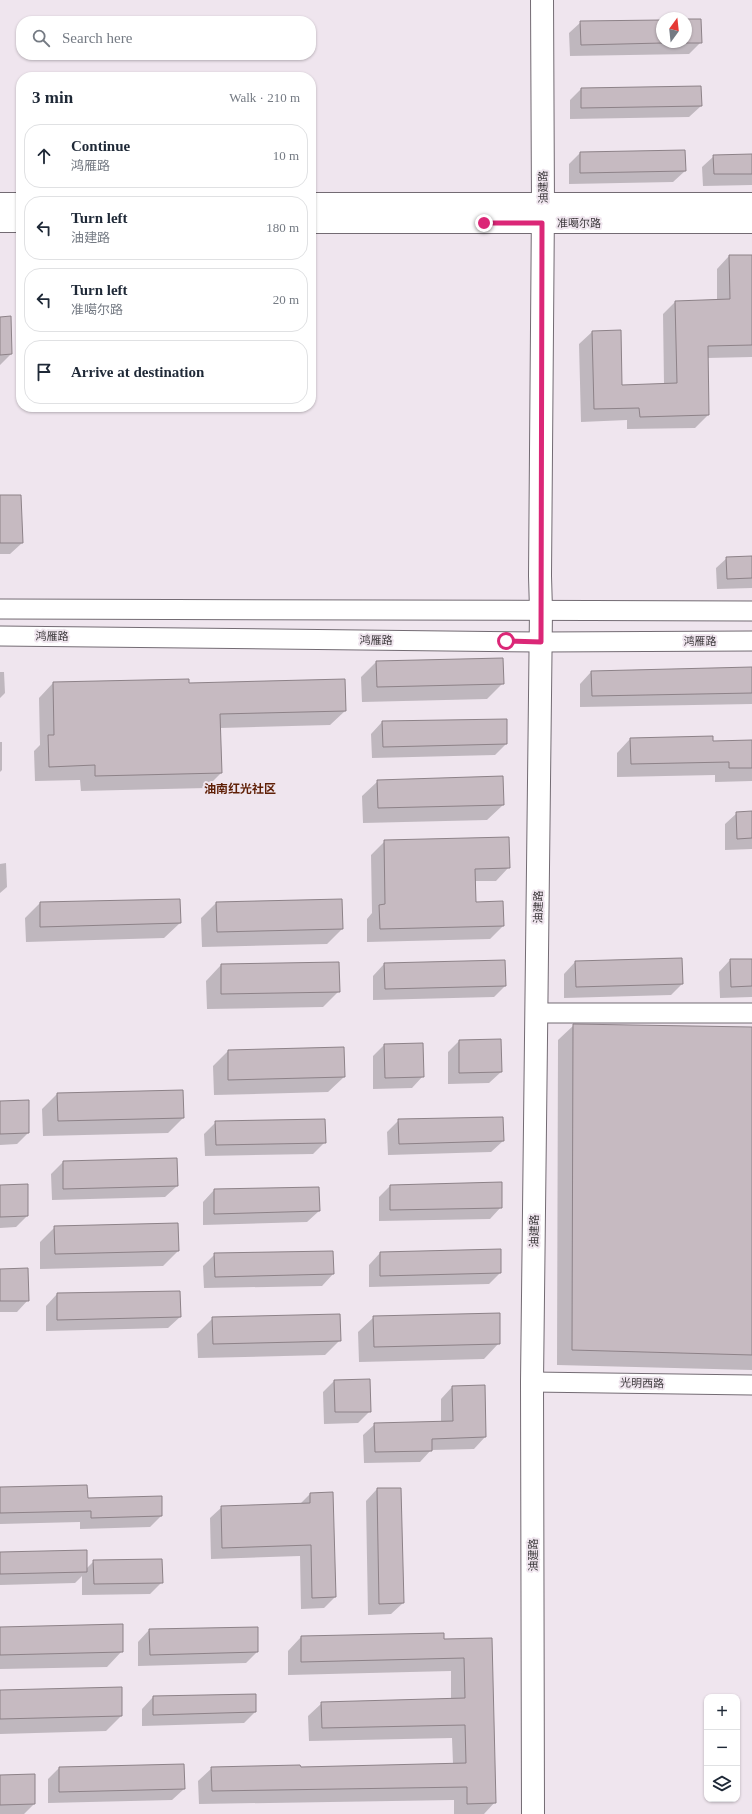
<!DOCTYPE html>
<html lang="en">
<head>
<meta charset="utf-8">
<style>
  body { margin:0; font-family:"Times New Roman","Noto Sans SC",serif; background:#f6f6f7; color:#1f2937 }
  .controls { position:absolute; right:12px; bottom:12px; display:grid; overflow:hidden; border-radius:8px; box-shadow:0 1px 3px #0004 }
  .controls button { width:36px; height:36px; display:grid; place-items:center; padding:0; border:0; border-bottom:1px solid #e0e1e3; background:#fff; color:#1f2937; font:20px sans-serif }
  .compass { position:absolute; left:656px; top:12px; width:36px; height:36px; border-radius:50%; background:#fff; box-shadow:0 1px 3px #0004; rotate:15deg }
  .stop { position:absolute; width:12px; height:12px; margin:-9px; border:3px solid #db2777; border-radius:50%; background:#fff }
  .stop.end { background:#db2777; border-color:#fff; box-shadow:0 1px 4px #0008 }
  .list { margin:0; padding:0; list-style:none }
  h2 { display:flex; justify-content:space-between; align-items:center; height:52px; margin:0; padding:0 16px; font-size:17px }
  h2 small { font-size:13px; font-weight:400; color:#747a83 }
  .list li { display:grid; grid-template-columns:26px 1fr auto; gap:12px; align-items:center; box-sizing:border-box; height:64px; margin:0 8px 8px; padding:0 8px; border:1px solid #e0e1e3; border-radius:16px }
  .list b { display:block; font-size:15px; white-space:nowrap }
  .list p { margin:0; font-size:13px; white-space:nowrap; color:#747a83 }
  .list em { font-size:13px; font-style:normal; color:#747a83 }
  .icon { flex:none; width:22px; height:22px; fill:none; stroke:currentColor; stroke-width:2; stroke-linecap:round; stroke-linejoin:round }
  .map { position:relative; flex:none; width:752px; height:1814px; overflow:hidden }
  .search { position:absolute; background:#fff; box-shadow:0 1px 3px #0004; left:16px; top:16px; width:300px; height:44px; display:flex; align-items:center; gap:10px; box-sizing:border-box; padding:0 14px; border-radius:16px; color:#747a83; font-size:15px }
  .panel { position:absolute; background:#fff; box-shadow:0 1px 3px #0004; left:16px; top:72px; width:300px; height:340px; border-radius:16px }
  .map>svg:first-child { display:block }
  .shadow { fill:#0003 }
  .building { fill:#c6bac1; stroke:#8d8288 }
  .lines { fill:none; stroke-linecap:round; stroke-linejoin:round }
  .minor-casing { stroke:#736b73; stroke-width:21 }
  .secondary-casing { stroke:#736b73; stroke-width:24 }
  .minor { stroke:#fff; stroke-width:19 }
  .secondary { stroke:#fff; stroke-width:22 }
  .route { stroke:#db2777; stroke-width:5 }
  .labels { text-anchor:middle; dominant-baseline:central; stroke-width:4; stroke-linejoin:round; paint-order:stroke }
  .street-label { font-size:11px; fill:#3c383b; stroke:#efe5ee }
  .neighbourhood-label { font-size:12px; font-weight:bold; fill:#5f1f06; stroke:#efe5ee }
</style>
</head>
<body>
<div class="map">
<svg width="752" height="1814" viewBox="0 0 752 1814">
  <rect width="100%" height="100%" fill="#efe5ee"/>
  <path class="shadow" d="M686,20l15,22 -12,12 -119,2 -1,-23 12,-11 81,-1v21h24z
    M581,89l120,17 -12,11 -119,2v-19z
    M580,153l105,18 -12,11 -104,2v-20z
    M752,155v30l-49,1 -1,-19 12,-11z
    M729,256h23v101l-45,1 1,57 -13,13 -68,1v-9l-46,2 -2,-78 13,-12 28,-1 1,55 43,-1 -1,-71 12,-12 42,-1v-32z
    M0,327l11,27 -11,11z
    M0,496l22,47 -12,11h-10z
    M752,557v31l-35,1 -1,-21 11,-10z
    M376,662l127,21 -16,16 -125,3 -1,-25z
    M752,668v36l-172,3v-23l11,-12z
    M0,672h4l1,21 -5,5z
    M53,683l135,1 157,27 -15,14 -110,3 1,45 -15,15 -125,3 -1,-11 -45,1 -1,-30 6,-6 -1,-47z
    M382,722l124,22 -11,11 -123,3 -1,-24z
    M630,739l82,3 40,-1v40l-37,1v-7l-98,2v-24z
    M0,742h2v28l-2,2z
    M378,781l125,24 -16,15 -124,3 -1,-27z
    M752,812v37l-27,1v-26l12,-11z
    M385,841l124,26 -13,14h-22l1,22 28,23 -13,13 -123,3v-23l5,-6 -1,-58z
    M6,863l1,24 -7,6v-29z
    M40,903l140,20 -16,15 -138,4 -1,-24z
    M216,903l126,26 -15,15 -125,3 -1,-29z
    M730,960h22v37l-32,1 -1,-26z
    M575,962l107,22 -11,11 -107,3v-24z
    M384,964l121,22 -11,11 -121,3v-24z
    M221,965l118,26 -16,16 -116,2 -1,-28z
    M574,1025l178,3v342l-195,-5 1,-325z
    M459,1041l42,31 -12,11 -41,1v-32z
    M384,1045l39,31 -11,12 -39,1v-33z
    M228,1051l116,26 -16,15 -114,3 -1,-29z
    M182,1091l1,27 -15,15 -125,3 -1,-27 15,-15z
    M0,1102l28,31 -11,11 -17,1z
    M399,1120l104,21 -12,11 -103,3 -1,-23z
    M216,1122l109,20 -12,12 -108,2 -1,-22z
    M176,1159l1,27 -12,11 -113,3 -1,-26 12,-12z
    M0,1186l27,30 -11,11 -16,1z
    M390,1186l111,21 -11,12 -111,2v-24z
    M214,1190l105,21 -12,11 -104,3v-23z
    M55,1227l123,24 -15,15 -123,3v-27z
    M380,1253l120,20 -11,11 -120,3v-22z
    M215,1254l118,20 -11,12 -118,2 -1,-22z
    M0,1270l28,30 -11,12h-17z
    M57,1294l123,23 -12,11 -122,3v-25z
    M374,1317l125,26 -15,16 -125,3 -1,-30z
    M213,1318l127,22 -15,15 -127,3 -1,-24z
    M334,1381l36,30 -12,12 -34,1 -1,-32z
    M452,1387l33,50 -11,12 -43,1 -11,12 -56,1 -1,-28 12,-11 66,-2v-23z
    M0,1488l87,11 74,17 -11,11 -70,2v-7l-80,2z
    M377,1489l26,114 -12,11 -23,1 -2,-114z
    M310,1494l25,103 -11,11 -23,1 -1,-53 -89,3 -1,-41 12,-11 77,-2z
    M0,1553l86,16 8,-8 68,21 -12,12 -68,1v-19l-7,7 -75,2z
    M0,1628l122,23 -15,16 -107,2z
    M149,1630l108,22 -11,11 -108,3v-24z
    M301,1637l142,3 48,-1 4,163 -11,12h-30v-14l-255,4 -1,-23 14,-13h88l153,-4 -1,-26 -143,3 -1,-25 14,-13 129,-3v-29l-163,4v-24z
    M121,1688v28l-15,15 -106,3v-43z
    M153,1697l102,15 -11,11 -102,3v-17z
    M59,1768l125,21 -12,11 -124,3v-24z
    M0,1776l34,28 -10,10h-24z"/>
  <path class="building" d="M686,19h15l1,24h-16z
    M662,20v23l-81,2 -1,-24z
    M701,86l1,20 -121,2v-20z
    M685,150l1,21 -106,2v-21z
    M752,154v20h-38l-1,-19z
    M729,255h23v90l-44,1 1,69 -69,2 -1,-9 -45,1 -2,-78 29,-1 1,55 55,-2 -2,-82 55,-2z
    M11,316l1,38 -12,1v-38z
    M0,495h21l2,48h-23z
    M752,556v22l-25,1 -1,-22z
    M503,658l1,26 -127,3 -1,-26z
    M752,667v26l-160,3 -1,-25z
    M189,679v4l156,-4 1,32 -126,3 2,59 -127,3v-11l-46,2 -1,-32h6l-1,-53z
    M507,719v25l-124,3 -1,-26z
    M713,736v5l39,-1v28h-23v-6l-98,2 -1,-26z
    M503,776l1,29 -126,3 -1,-28z
    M752,811v27l-15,1 -1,-27z
    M509,837l1,31 -35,1 1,33 27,-1 1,25 -124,3 -1,-24 6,-1 -1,-64z
    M180,899l1,24 -141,4v-25z
    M342,899l1,30 -126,3 -1,-30z
    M682,958l1,26 -107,3 -1,-26z
    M730,959h22v27l-21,1z
    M505,960l1,26 -121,3 -1,-26z
    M339,962l1,30 -119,2v-30z
    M573,1024l179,3v328l-180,-5z
    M501,1039l1,33 -43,1v-33z
    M423,1043l1,34 -39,1 -1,-34z
    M344,1047l1,30 -117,3v-30z
    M183,1090l1,28 -126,3 -1,-28z
    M29,1100v33l-29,1v-33z
    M503,1117l1,24 -105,3 -1,-25z
    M325,1119l1,24 -110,2 -1,-24z
    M177,1158l1,28 -115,3v-28z
    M502,1182v26l-112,2v-25z
    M28,1184v32l-28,1v-32z
    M319,1187l1,24 -106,3v-25z
    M178,1223l1,28 -124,3 -1,-28z
    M501,1249v24l-121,3v-24z
    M333,1251l1,23 -119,3 -1,-24z
    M28,1268l1,33h-29v-32z
    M180,1291l1,26 -124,3v-27z
    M500,1313v31l-126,3 -1,-31z
    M340,1314l1,27 -128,3 -1,-27z
    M370,1379l1,33h-36l-1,-32z
    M485,1385l1,52 -54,2v12l-57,1 -1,-29 79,-2 -1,-35z
    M87,1485l1,13 74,-2v20l-71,2v-7l-91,2v-26z
    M377,1488h24l3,115 -25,1z
    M333,1492l3,105 -24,1 -1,-53 -89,3 -1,-42 89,-3v-10z
    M87,1550v22l-87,2v-22z
    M162,1559l1,24 -69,1 -1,-24z
    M123,1624v28l-123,3v-28z
    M258,1627v25l-108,3 -1,-26z
    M444,1633v6l48,-1 4,165 -29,1v-17l-255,4 -1,-24 89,-2 1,2 165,-4 -1,-38 -143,3 -1,-26 144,-4 -1,-40 -163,4v-26z
    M122,1687v29l-122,3v-29z
    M256,1694v18l-103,3v-19z
    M184,1764l1,25 -126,3v-25z
    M35,1774v30l-35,1v-30z"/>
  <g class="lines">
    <defs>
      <path id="minor" d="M0,609l752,2
        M0,636l541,6 211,-1
        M537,1013h215
        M532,1382l220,3"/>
      <path id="secondary" d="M0,204h21
        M311,204h441
        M0,221h21
        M311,222h441
        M533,1814l-1,-432 9,-772 -1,-34 3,-371 -1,-205"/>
    </defs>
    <use href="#minor" class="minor-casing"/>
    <use href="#secondary" class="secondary-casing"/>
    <use href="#minor" class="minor"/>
    <use href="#secondary" class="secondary"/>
  </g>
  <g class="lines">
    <path class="route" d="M484,223h58l-1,419 -35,-1"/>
  </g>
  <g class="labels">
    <g class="street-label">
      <text transform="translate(543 187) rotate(-91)">油建路</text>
      <text x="579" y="223">准噶尔路</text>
      <text transform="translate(52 636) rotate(1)">鸿雁路</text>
      <text transform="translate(376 640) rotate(1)">鸿雁路</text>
      <text x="700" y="641">鸿雁路</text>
      <text transform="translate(538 907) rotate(-89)">油建路</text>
      <text transform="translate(534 1231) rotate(-89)">油建路</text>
      <text transform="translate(642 1383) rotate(1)">光明西路</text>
      <text transform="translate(533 1555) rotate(-90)">油建路</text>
    </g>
    <g class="neighbourhood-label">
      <text x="240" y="789">油南红光社区</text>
    </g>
  </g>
</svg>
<div class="controls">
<button>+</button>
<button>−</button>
<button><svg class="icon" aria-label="layers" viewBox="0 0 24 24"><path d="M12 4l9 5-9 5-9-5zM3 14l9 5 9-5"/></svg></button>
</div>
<svg class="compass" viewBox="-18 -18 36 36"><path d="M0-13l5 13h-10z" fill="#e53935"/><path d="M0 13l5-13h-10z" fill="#747a83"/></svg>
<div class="stop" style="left:506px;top:641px"></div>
<div class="stop end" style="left:484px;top:223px"></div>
<div class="search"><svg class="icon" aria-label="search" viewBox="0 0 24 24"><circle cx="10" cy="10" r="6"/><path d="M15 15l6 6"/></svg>Search here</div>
<section class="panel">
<h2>3 min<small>Walk · 210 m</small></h2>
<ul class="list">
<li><svg class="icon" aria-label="ahead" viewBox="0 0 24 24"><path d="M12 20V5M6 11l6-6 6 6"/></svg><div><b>Continue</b><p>鸿雁路</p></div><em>10 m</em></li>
<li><svg class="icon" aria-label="left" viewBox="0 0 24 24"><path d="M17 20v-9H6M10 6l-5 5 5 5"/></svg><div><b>Turn left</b><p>油建路</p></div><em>180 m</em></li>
<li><svg class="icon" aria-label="left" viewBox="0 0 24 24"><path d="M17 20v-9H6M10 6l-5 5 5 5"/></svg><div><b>Turn left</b><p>准噶尔路</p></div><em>20 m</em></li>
<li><svg class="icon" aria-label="arrive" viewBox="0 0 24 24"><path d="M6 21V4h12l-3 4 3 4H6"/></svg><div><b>Arrive at destination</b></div></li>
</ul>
</section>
</div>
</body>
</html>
